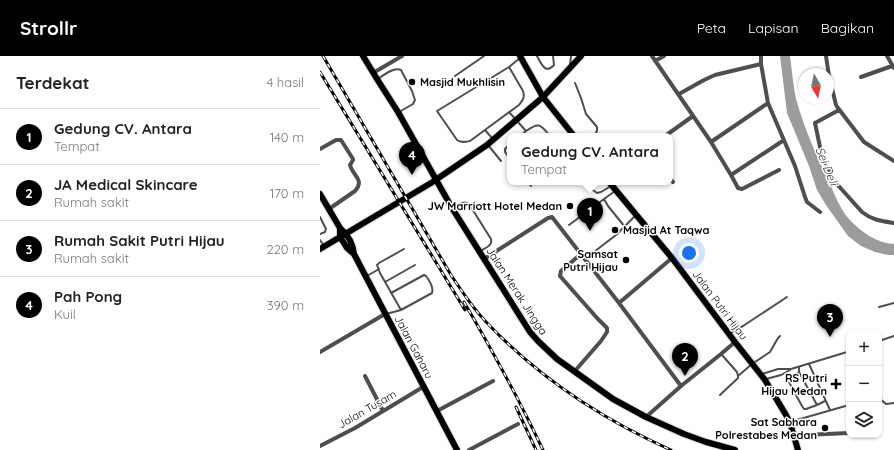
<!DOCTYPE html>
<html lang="id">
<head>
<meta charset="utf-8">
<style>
  body { margin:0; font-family:Quicksand,sans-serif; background:#f6f6f6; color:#222 }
  .controls { position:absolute; right:12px; bottom:12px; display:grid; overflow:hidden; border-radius:8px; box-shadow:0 1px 3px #0004 }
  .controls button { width:36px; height:36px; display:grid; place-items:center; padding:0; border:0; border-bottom:1px solid #e0e0e0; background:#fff; color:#222; font:20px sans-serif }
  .compass { position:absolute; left:478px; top:12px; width:36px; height:36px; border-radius:50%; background:#fff; box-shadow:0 1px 3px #0004; rotate:171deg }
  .you { position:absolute; left:369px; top:197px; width:14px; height:14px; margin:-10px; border:3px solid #fff; border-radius:50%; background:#1a73e8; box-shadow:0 0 0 6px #1a73e833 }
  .badge { display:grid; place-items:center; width:26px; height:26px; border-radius:50%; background:#000; color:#fff; font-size:13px; font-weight:700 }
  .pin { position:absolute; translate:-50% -33px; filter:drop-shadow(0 1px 2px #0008) }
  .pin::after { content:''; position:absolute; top:21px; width:14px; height:12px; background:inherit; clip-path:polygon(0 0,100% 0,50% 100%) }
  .popup { position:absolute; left:187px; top:77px; width:166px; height:52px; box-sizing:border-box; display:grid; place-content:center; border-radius:8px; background:#fff; filter:drop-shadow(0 1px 3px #0005); font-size:13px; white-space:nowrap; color:#767676 }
  .popup b { font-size:15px; color:#222 }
  .popup::after { content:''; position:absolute; left:50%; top:100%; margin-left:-8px; border:8px solid transparent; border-top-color:#fff }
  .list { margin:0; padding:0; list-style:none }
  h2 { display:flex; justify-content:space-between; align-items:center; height:52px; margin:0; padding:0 16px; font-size:17px }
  h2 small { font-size:13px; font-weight:400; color:#767676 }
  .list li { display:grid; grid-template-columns:26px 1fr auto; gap:12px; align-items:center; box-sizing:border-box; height:56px; padding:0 16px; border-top:1px solid #e0e0e0 }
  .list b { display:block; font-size:15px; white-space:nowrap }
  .list p { margin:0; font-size:13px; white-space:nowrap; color:#767676 }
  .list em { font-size:13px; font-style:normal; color:#767676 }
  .icon { flex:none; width:22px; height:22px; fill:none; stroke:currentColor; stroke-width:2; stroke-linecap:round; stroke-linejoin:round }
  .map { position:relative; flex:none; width:574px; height:394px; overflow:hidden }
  header { display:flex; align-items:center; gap:24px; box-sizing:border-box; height:56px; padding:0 20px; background:#000; color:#fff }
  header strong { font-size:19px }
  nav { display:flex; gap:22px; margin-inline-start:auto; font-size:14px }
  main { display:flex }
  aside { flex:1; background:#fff }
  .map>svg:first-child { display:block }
  .water { fill:#9c9c9c }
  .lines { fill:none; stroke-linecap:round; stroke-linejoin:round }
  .street-tunnel { stroke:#d9d9d9; stroke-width:4; stroke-dasharray:4 2; stroke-linecap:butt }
  .primary-casing { stroke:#dbdbdb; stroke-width:8 }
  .lane { stroke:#4e4e4e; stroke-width:2 }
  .street { stroke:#4e4e4e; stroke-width:4 }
  .primary { stroke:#000; stroke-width:6 }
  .rail-casing { stroke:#000; stroke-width:3 }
  .rail { stroke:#fff; stroke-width:1.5; stroke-dasharray:4.5; stroke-linecap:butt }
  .poi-dot { fill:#000; stroke:#fff; stroke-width:1.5 }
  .labels { text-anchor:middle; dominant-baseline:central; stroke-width:3; stroke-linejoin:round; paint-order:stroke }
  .poi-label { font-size:11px; font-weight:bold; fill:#000; stroke:#fff; text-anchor:end }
  .street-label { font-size:11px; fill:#000; stroke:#fff }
  .water-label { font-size:12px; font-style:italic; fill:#3d3d3d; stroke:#fff }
</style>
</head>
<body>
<header>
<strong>Strollr</strong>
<nav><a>Peta</a><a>Lapisan</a><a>Bagikan</a></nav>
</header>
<main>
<aside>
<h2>Terdekat<small>4 hasil</small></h2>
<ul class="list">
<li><span class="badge">1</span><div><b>Gedung CV. Antara</b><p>Tempat</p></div><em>140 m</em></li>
<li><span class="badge">2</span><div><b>JA Medical Skincare</b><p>Rumah sakit</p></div><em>170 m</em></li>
<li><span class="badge">3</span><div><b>Rumah Sakit Putri Hijau</b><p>Rumah sakit</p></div><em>220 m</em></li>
<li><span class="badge">4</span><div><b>Pah Pong</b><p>Kuil</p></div><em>390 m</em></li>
</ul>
</aside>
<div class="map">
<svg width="574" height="394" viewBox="0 0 574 394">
  <rect width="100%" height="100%" fill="#fff"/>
  <path class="water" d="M460,0h10c2,14 3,29 6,43 8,29 21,58 34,85 5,12 11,26 19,35 12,13 27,24 45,25v11h-6l-13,-3 -14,-6 -13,-10 -22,-31 -9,-15 -8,-24 -22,-53z"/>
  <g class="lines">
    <path class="street-tunnel" d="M505,107l4,7
      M510,116l6,11"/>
    <defs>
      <path id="primary" d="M43,0l14,23 21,33 54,96 78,124 8,9 19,18 56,40 33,18 38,17 22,8 29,8
        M200,0l23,41 31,39
        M289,126l63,76 63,84 30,38 21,35 4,8 8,27
        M0,138l20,34v9l2,3 5,8 7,6
        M20,172c8,7 13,15 14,26l103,196
        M0,193l111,-66 56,-38 56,-48 38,-41"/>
    </defs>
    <use href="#primary" class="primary-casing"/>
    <path class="lane" d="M217,0c4,7 8,19 17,9l-1,-9
      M250,9l1,-9
      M189,11l14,24c2,6 0,9 -4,14l-49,36c-5,1 -9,2 -13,-1l-20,-29 72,-44 11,-9
      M135,20l29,-20
      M58,23c6,-4 15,-12 23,-9l11,21 3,9 -2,4 -14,8
      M255,27l6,15 5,16 11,13v4l-3,5
      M189,56l17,19c13,-9 14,-7 24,5
      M165,74l7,8
      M200,80l6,-5
      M190,88l-5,5v3l5,7
      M168,89l13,16
      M208,126l3,4
      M265,126l5,6 7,5 4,-1 10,-6
      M295,135l-11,8 4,7 17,21
      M133,151c5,-2 10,-7 16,-3l22,35c2,7 -6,9 -11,12
      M0,161l6,12 -1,3 -5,2
      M249,169l35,-26
      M0,184l4,6
      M270,199l26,-20 20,-20
      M47,220l12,-7
      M65,226l30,-17
      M71,237l33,-18 2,1c3,4 8,11 6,17l-31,17
      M559,251l15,-4
      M66,258l15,-4 -21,-37 -3,-8 2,-2 25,-14
      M410,277l13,-7 44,-29
      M559,285l15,-5
      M527,296l2,8
      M489,308l21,46
      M479,311v5l18,33 8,-4
      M479,316c-4,3 -10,4 -10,10l13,24 2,3h2l11,-4
      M442,318l16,-5h13l56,-17
      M418,320l14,-12 18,-12 8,-14 2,-2
      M446,323l15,-4 9,-5
      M400,339l18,-17v-2l-1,-4 -15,-17
      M559,342l7,6 8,-1
      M471,366l9,-3 49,-14"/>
    <path class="street" d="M332,0l59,86 20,33 7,13 4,1 37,-19
      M441,0v8l7,39 27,63 10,31 2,5 13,10
      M506,0l3,20 7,29 2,3 26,34 30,19
      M567,0l7,12
      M335,5l9,-5
      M53,17l29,-17
      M541,21l31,-11
      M359,38l25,-14 11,-5 46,-11
      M345,80l28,-20
      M391,86l57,-39
      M0,93l16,-9h5l12,19v1l-3,5c3,11 15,15 5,26l-26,18
      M505,107l-5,-16 -5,-24 24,-13
      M509,114l1,2
      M411,119l53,-35
      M350,122l3,4
      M516,127l26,29c10,8 19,9 32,11
      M164,203l64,-41 4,-1 67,86 62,83
      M299,247l53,-45
      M0,296l65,-38
      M254,316l27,-31 6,-9v-4l-10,-10 -37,-42 1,-5 20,-17
      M45,320l18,35
      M117,355l56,-30
      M326,361l35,-31 40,-32 14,-12
      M474,381l10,-2 45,-2
      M0,390l35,-18 68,-41
      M149,394l49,-26"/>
    <use href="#primary" class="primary"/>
    <defs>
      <path id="rail" d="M3,0l128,219c12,18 24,36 39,51 51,53 114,94 181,124
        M0,16l145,238
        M144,246c28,48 55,97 79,148
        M196,351l20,43"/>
    </defs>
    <use href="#rail" class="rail-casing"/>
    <use href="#rail" class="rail"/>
  </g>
  <g class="poi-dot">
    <circle cx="92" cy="26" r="4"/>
    <circle cx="250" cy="150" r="4"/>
    <circle cx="295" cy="174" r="4"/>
    <circle cx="306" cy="204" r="4"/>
    <path d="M514 322h4v4h4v4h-4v4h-4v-4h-4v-4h4z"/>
    <circle cx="505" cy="372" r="4"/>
  </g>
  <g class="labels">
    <g class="poi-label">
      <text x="100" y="26" text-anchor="start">Masjid Mukhlisin</text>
      <text x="242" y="150">JW Marriott Hotel Medan</text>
      <text x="303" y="174" text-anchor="start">Masjid At Taqwa</text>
      <text x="298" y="198">Samsat<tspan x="298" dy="13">Putri Hijau</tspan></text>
      <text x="507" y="322">RS Putri<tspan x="507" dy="13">Hijau Medan</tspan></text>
      <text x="497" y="366">Sat Sabhara<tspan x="497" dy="13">Polrestabes Medan</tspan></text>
    </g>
    <g class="street-label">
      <text transform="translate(197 235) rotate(57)">Jalan Merak Jingga</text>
      <text transform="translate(400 249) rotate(53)">Jalan Putri Hijau</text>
      <text transform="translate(94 291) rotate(62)">Jalan Gaharu</text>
      <text transform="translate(47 353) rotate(-30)">Jalan Tusam</text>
    </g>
    <g class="water-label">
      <text transform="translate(507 110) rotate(68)">Sei Deli</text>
    </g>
  </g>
</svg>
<div class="controls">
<button>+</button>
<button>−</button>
<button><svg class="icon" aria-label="layers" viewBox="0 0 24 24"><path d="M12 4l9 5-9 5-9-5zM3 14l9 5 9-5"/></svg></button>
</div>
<svg class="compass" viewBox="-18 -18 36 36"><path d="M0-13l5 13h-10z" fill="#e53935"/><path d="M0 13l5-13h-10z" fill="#767676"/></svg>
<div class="you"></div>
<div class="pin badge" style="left:270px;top:175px">1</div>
<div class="popup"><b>Gedung CV. Antara</b>Tempat</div>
<div class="pin badge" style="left:365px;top:320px">2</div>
<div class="pin badge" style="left:510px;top:281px">3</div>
<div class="pin badge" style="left:92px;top:119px">4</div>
</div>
</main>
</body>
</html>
